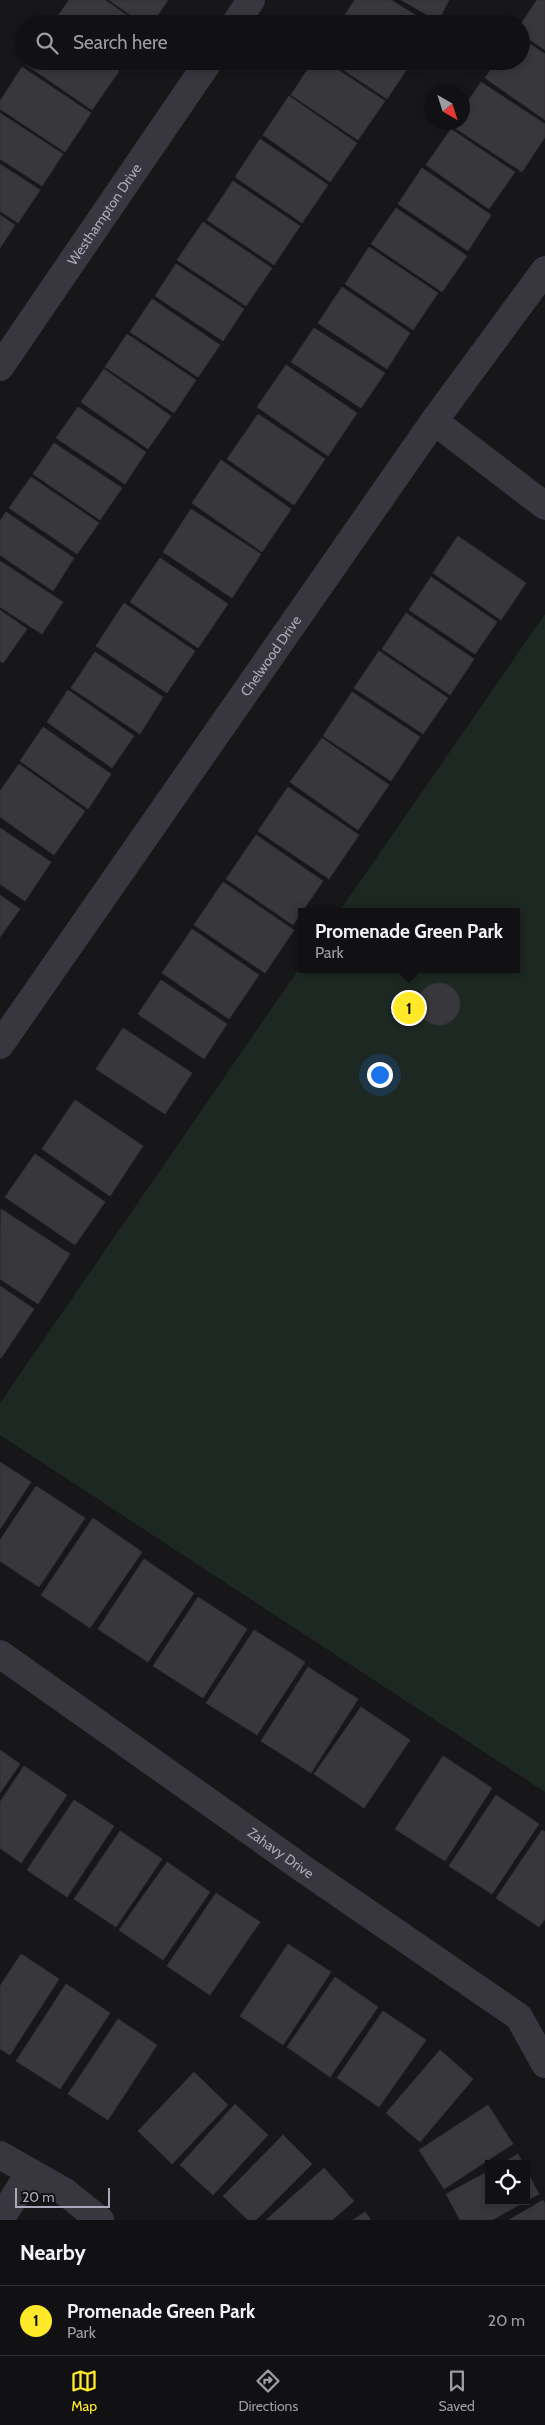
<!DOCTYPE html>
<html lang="en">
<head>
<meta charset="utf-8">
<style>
  body { margin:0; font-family:Cabin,sans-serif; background:#1a1a1c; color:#f1f3f6 }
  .controls { position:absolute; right:15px; bottom:15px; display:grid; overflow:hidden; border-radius:0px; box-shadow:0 2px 8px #0003 }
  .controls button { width:45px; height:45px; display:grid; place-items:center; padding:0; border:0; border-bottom:1px solid #303133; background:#111113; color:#f1f3f6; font:25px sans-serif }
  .compass { position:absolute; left:425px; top:85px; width:45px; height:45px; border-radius:50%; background:#111113; box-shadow:0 2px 8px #0003; rotate:141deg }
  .scale { position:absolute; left:15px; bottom:12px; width:95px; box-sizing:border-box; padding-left:5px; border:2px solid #a8a9ba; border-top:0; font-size:14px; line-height:18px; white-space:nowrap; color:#a8a9ba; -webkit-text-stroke:4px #121214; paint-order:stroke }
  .you { position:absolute; left:379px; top:1074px; width:18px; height:18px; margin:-12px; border:4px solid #fff; border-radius:50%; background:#1a73e8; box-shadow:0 0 0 8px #1a73e833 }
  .badge { display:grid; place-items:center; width:32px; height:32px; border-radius:50%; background:#ffe929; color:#111; font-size:16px; font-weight:700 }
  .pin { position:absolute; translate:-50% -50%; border:2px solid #fff; box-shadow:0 1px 5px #0006 }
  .popup { position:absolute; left:298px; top:908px; width:222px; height:65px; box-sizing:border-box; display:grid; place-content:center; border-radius:0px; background:#111113; filter:drop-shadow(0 1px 4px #0005); font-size:16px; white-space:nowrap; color:#9c9da0 }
  .popup b { font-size:19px; color:#f1f3f6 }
  .popup::after { content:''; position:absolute; left:50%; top:100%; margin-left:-10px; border:10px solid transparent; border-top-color:#111113 }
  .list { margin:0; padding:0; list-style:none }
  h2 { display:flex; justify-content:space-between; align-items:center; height:65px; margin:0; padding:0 20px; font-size:21px }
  h2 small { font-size:16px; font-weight:400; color:#9c9da0 }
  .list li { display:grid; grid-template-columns:32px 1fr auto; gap:15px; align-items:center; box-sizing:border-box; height:70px; padding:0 20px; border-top:1px solid #303133 }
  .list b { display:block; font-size:19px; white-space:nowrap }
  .list p { margin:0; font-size:16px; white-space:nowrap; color:#9c9da0 }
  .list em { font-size:16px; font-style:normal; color:#9c9da0 }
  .icon { flex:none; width:28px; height:28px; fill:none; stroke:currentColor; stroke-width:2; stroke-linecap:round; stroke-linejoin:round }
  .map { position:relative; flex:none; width:545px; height:2220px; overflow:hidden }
  .search { position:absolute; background:#111113; box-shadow:0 2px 8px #0003; left:15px; right:15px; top:15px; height:55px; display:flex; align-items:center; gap:12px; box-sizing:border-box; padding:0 18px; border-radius:28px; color:#9c9da0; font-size:19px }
  .sheet { height:135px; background:#111113 }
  nav { display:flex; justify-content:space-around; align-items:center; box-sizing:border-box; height:70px; border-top:1px solid #303133; background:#111113; font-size:14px; color:#9c9da0 }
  nav a { display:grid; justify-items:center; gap:2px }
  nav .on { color:#ffe929 }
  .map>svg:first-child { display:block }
  .green { fill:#1e2822 }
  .building { fill:#38373b; stroke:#323135 }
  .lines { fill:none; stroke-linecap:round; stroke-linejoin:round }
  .minor { stroke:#38373f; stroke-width:28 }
  .labels { text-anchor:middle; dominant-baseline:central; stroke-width:4.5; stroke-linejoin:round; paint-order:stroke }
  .street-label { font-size:14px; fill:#a8a9ba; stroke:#121214 }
</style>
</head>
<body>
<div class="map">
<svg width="545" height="2220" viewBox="0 0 545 2220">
  <rect width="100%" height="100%" fill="#171719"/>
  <path class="green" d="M545,614v1178l-545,-357v-32l301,-437 1,3h214v-57h-177z"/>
  <path class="building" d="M69,0h36l34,24h-84l-2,-1z
    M109,0h59l-16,24h-9z
    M355,0h36l39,24h-74l-12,-8z
    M401,0h48l-11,21z
    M537,0h8v50l-24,-16v-10z
    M521,38l24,16v66l-60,-42 12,-17h24z
    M27,61h78l14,10 -27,39 -67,-46z
    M109,61h17l-5,8z
    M313,61h12l60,40 -27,39 -67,-45z
    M330,61h73l6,5 -22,33z
    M22,67l69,46 -26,39 -65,-43v-8z
    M481,82l64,42v13l-23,35 -70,-46 2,-4h8v-12z
    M289,96l68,47 -27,39 -67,-47z
    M0,113l63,41 -21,32 -42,-27z
    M451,129l64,43 -26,37 -63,-44z
    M260,139l68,46 -26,38 -67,-46z
    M0,164l40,26 -22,33 -18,-12z
    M422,168l69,47 -23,36 -70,-47z
    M233,181l67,45 -26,39 -67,-45z
    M396,208l71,48 -25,36 -71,-48z
    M0,215l15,10 -15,23z
    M203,222l69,46 -26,38 -69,-46z
    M369,247l69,46 -25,37 -68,-46z
    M176,264l68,45 -21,32 -68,-45z
    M342,287l68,46 -23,36 -69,-46z
    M152,299l68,46 -22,32 -68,-45z
    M314,328l71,45 -24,35 -70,-46z
    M127,334l69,46 -22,33 -69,-46z
    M286,365l71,48 -29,43 -71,-49z
    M104,369l67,47 -23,33 -67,-47z
    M78,407l68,45 -21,32 -69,-46z
    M258,414l67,45 -31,46 -67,-46z
    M54,443l68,45 -22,32 -67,-46z
    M221,460l70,49 -29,43 -70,-49z
    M31,477l68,46 -22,31 -68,-46z
    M191,509l70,45 -29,44 -69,-46z
    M6,512l68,46 -21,33 -53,-36v-34z
    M458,536l68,47 -25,37 -68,-47z
    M160,558l68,46 -30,44 -68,-46z
    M0,561l63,41 -21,32 -42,-27z
    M431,577l66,45 -22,32 -66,-44z
    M124,603l71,48 -28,42 -71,-47z
    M0,610l27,19 -24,34 -3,-2z
    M406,613l68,46 -24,36 -68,-46z
    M379,651l69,47 -25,36 -69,-46z
    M95,652l68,45 -23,37 -69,-46z
    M68,690l66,46 -22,32 -65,-46z
    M352,692l68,45 -29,44 -68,-45z
    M43,727l68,47 -23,35 -68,-48z
    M322,738l67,47 -31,45 -68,-48z
    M19,764l66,47 -31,44 -54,-38v-26z
    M288,787l71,48 -30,44 -71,-48z
    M0,828l51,34 -26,39 -25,-17z
    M256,835l67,46 -30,44 -67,-46z
    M223,882l71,48 -29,43 -71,-48z
    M0,895l20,14 -20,28z
    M192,929l67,46 -30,44 -67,-46z
    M161,980l66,44 -23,35 -66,-45z
    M418 1004a21 21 0 1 1 42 0a21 21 0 1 1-42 0Z
    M123,1028l69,45 -27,41 -69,-45z
    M75,1100l68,46 -33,50 -68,-47z
    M35,1154l70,48 -30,43 -70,-48z
    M1,1209l69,45 -32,50 -38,-25z
    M0,1286l34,23 -33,49h-1z
    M0,1462l31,20 -31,47z
    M36,1486l49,32 -46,69 -39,-26v-21z
    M93,1518l49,34 -52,76 -49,-33z
    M144,1559l50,34 -46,69 -50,-33z
    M198,1597l49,32 -44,69 -50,-32z
    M254,1630l51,32 -48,73 -51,-32z
    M308,1667l50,32 -47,74 -50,-32z
    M361,1707l49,33 -46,68 -50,-34z
    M0,1750l20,14 -20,29z
    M443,1756l49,32 -47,73 -50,-32z
    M24,1766l43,29 -46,68 -21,-15v-46z
    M496,1795l43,29 -47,70 -43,-28z
    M74,1800l40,26 -47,71 -40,-27z
    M542,1830l3,2v87l-6,8 -43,-29z
    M120,1831l42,28 -46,68 -42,-28z
    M167,1862l43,30 -47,68 -44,-30z
    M216,1893l44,29 -50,73 -43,-29z
    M288,1944l43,28 -48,73 -43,-29z
    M21,1954l38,25 -49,76 -10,-6v-63z
    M335,1977l43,30 -48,70 -43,-30z
    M66,1984l44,29 -50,76 -44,-28z
    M383,2011l43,29 -47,67 -42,-29z
    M118,2019l39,26 -49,75 -40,-26z
    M440,2050l33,29 -53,63 -34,-29z
    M194,2072l34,33 -56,59 -34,-33z
    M235,2104l33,31 -55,60 -33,-30z
    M488,2105l25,39 -69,45 -25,-39z
    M283,2135l29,29 -56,56h-8l-25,-24z
    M518,2154l5,10h-22z
    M324,2168l30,33 -22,19h-66z
    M526,2170l13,24 -13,7z
    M489,2171v30h37l-34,19h-32l-14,-26z
    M543,2200l2,4v16h-36z
    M365,2212l6,8h-18z"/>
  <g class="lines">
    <g class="minor">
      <path d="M235,24l16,-24"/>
      <path id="s1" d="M0,367l209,-306"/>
      <path d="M434,421l111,85"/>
      <path id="s2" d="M0,1045l434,-624 111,-151"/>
      <path id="s3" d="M0,1654l302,214 217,149 26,47"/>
      <path d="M0,2155l65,37 35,28"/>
      <path d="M0,2220l30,-48"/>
    </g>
  </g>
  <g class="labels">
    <g class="street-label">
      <text stroke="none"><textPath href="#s1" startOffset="185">Westhampton Drive</textPath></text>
      <text stroke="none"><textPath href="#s2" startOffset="474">Chelwood Drive</textPath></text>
      <text stroke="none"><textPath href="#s3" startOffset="344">Zahavy Drive</textPath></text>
    </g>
  </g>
</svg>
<div class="controls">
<button><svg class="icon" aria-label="locate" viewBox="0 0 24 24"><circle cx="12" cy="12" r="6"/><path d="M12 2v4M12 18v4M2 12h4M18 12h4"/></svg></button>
</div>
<svg class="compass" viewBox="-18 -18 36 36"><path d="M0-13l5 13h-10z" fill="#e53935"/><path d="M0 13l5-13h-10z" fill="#9c9da0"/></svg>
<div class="scale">20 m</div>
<div class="you"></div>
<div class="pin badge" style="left:409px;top:1008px">1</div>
<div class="popup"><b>Promenade Green Park</b>Park</div>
<div class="search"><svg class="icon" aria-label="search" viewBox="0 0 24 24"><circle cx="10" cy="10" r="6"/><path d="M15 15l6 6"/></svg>Search here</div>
</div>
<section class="sheet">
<h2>Nearby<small></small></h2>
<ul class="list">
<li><span class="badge">1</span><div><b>Promenade Green Park</b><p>Park</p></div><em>20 m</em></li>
</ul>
</section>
<nav>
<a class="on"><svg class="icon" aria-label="map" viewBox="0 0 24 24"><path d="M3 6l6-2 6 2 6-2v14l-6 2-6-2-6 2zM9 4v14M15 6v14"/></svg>Map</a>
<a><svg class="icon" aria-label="directions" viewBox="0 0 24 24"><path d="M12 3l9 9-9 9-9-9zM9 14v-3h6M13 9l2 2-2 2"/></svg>Directions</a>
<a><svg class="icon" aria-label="saved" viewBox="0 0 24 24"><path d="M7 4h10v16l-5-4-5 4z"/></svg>Saved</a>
</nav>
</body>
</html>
